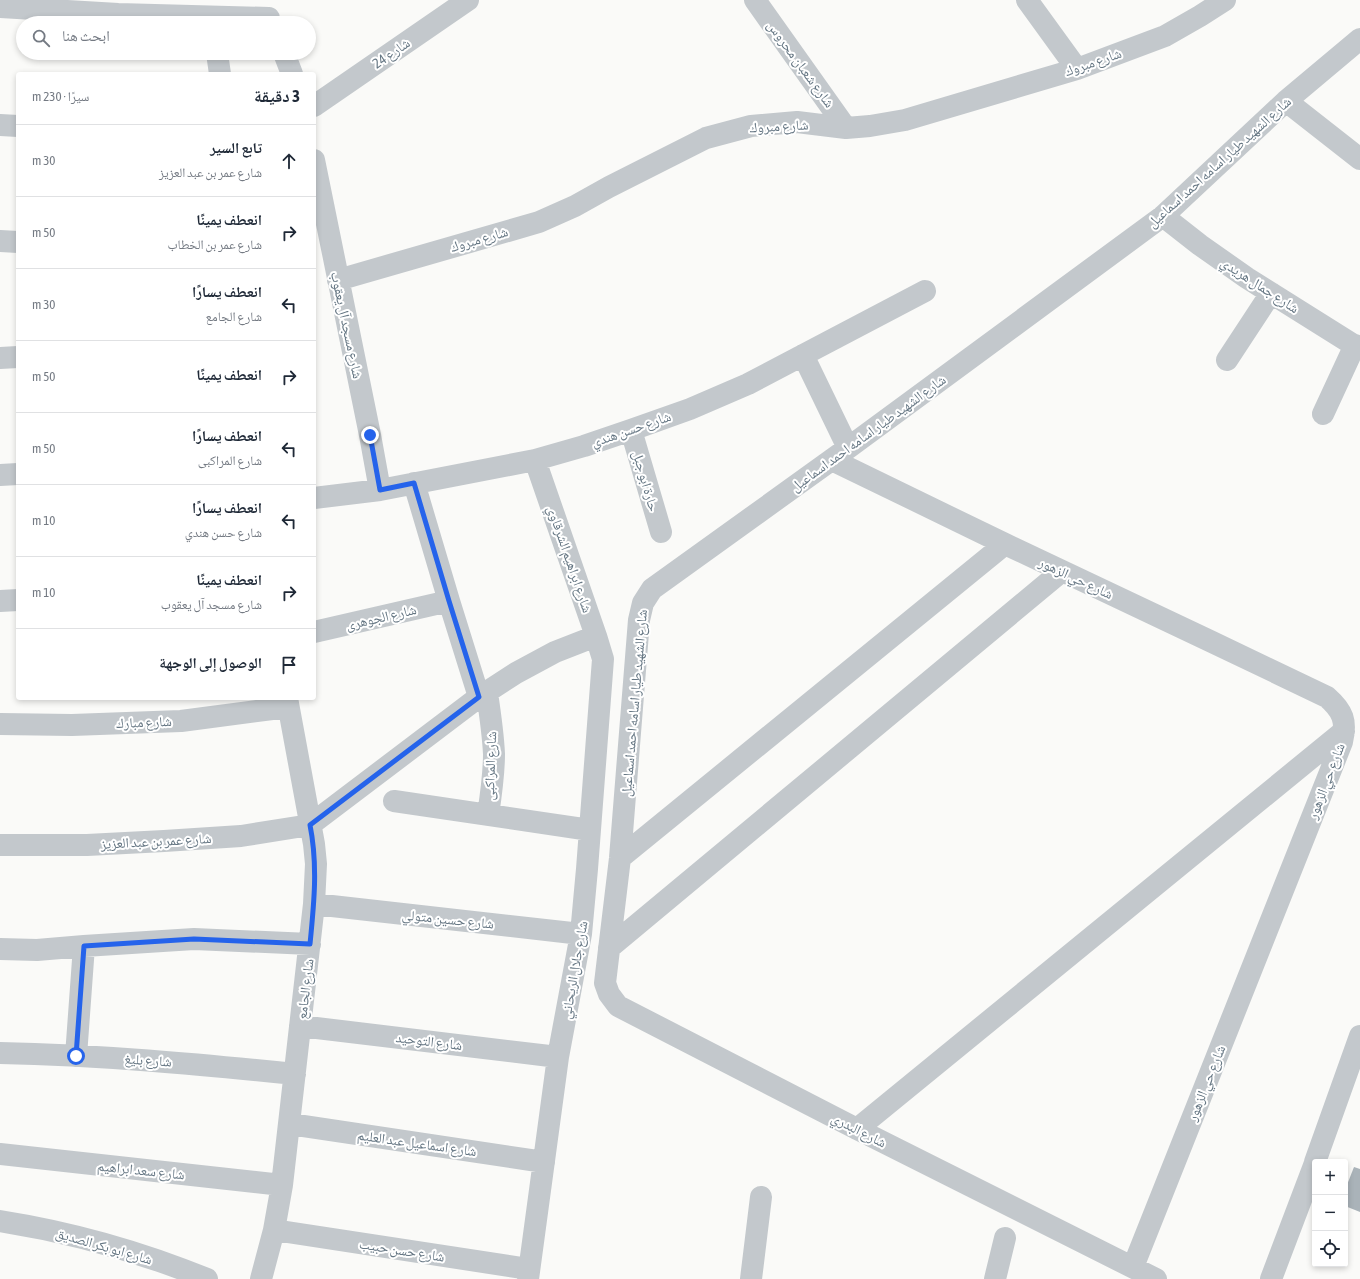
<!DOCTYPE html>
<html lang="ar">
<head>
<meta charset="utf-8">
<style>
  body { margin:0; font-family:"Asap Condensed","Noto Naskh Arabic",sans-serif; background:#f2f2f3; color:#1f2937; direction:rtl }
  .controls { position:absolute; right:12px; bottom:12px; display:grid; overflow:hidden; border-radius:4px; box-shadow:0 2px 6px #0003 }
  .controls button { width:36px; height:36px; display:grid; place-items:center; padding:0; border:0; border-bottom:1px solid #e0e1e3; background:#fff; color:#1f2937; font:20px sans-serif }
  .stop { position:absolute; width:12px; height:12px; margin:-9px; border:3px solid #2563eb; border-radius:50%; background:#fff }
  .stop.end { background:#2563eb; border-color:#fff; box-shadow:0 1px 4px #0008 }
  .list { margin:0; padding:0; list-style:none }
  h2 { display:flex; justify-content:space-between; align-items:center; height:52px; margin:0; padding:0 16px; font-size:17px }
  h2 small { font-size:13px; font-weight:400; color:#747a83 }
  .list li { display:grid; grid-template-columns:26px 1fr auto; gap:12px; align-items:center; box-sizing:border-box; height:72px; padding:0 16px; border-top:1px solid #e0e1e3 }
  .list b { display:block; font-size:15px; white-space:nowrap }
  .list p { margin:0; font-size:13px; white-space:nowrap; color:#747a83 }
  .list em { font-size:13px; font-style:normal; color:#747a83 }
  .icon { flex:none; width:22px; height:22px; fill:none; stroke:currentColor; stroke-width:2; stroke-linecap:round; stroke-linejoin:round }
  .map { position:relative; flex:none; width:1360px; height:1279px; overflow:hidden; direction:ltr }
  .search { position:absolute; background:#fff; box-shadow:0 2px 6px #0003; left:16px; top:16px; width:300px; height:44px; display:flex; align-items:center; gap:10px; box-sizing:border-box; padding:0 14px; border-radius:22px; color:#747a83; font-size:15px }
  .panel { position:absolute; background:#fff; box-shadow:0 2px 6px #0003; left:16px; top:72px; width:300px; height:628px; border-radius:4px; direction:rtl }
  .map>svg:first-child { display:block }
  .building { fill:#aab3b9 }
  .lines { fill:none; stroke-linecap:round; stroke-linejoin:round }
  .minor { stroke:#c3c8cc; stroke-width:22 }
  .route { stroke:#2563eb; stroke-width:5 }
  .labels { text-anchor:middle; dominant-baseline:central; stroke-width:4; stroke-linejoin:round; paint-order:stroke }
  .street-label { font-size:14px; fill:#657683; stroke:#fff }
</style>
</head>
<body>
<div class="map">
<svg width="1360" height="1279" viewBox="0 0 1360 1279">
  <rect width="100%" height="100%" fill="#fafaf8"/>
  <path class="building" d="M1354,1167l6,2v43l-15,-6v-16z"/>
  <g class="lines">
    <path class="minor" d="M755,0l91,128
      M1027,0l50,69
      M0,7l118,7 151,4
      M217,53l3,21
      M284,53l8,21
      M1286,101l74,58
      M314,106l154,-106
      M0,125l18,1
      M314,160l56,275 10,55
      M1163,216l37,29 47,33 113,71
      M0,241l18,1
      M338,280l201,-58 36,-16 34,-19 97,-49 45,-12 46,-4 49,6 24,-2 35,-6 172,-51 88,-33 35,-20 25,-16
      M803,355l45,93
      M0,358l18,-1
      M1227,360l44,-67
      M1323,414l32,-69
      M631,430l30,102
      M832,460l173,84 205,97 117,56c16,14 20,24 15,45l-209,525
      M0,475l18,-1
      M414,483l35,118 30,96
      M314,498l66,-8 155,-30 49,-14 47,-16 59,-21 58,-25 177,-93
      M0,601l18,-1
      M314,632l135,-31
      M487,693c3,20 6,40 7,61 0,21 -3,41 -6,61
      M0,724l72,1 109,-4 107,-14
      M394,801l196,29
      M0,845h87l77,-4 77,-5 69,-11 169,-128 37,-24 39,-21 41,-16
      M620,858l385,-314
      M314,904l267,30
      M609,948l453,-377
      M0,949l37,1 47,-4 110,-7 116,5
      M300,1026l258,31
      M0,1053c99,2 197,11 295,21
      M76,1056l8,-110
      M290,1124l254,38
      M857,1129l487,-398
      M0,1154l282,31
      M1315,1162l45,-126
      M0,1221c70,11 141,31 207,58
      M274,1230l255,39
      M261,1279l13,-49 8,-45 32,-281 2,-40 -2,-20 -27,-146
      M528,1279l30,-222 23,-123 6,-65 16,-210 -7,-23 -61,-176
      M751,1279l10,-82
      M995,1279l10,-41
      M1156,1279l-299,-150 -239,-123 -9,-12 -4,-11 15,-125 19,-238 4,-17 9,-14 196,-141 315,-232 123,-115 74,-62
      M1271,1279l44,-116"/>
  </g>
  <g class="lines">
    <path class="route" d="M76,1056l8,-110 110,-7 116,5c4,-40 8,-79 0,-119l169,-128 -30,-96 -35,-118 -34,7 -10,-55"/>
  </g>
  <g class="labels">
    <g class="street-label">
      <text transform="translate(391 53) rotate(-35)">شارع 24</text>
      <text transform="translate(1093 62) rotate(-19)">شارع مبروك</text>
      <text transform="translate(801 64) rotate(54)">شارع شعبان محروس</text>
      <text transform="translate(779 126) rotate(-3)">شارع مبروك</text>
      <text transform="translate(1219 162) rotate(-42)">شارع الشهيد طيار اسامه احمد اسماعيل</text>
      <text transform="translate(479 239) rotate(-16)">شارع مبروك</text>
      <text transform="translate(1260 285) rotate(33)">شارع جمال هريدي</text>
      <text transform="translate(347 325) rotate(78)">شارع مسجد آل يعقوب</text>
      <text transform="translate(631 429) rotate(-19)">شارع حسن هندي</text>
      <text transform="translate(868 433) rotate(-36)">شارع الشهيد طيار اسامه احمد اسماعيل</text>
      <text transform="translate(646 481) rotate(74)">حارة ابو جبل</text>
      <text transform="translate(570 559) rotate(71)">شارع ابراهيم الشرقاوي</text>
      <text transform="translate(1076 578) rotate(25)">شارع حي الزهور</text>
      <text transform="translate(381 617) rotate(-13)">شارع الجوهرى</text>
      <text transform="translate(634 703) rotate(-85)">شارع الشهيد طيار اسامه احمد اسماعيل</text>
      <text transform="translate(144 722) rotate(-2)">شارع مبارك</text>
      <text transform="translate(490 766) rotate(-88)">شارع المراكبى</text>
      <text transform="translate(1326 781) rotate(-69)">شارع حي الزهور</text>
      <text transform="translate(156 841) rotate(-3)">شارع عمر بن عبد العزيز</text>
      <text transform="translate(448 919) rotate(6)">شارع حسين متولي</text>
      <text transform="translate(574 970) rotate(-80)">شارع جلال الريحاني</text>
      <text transform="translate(305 989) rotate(-83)">شارع الجامع</text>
      <text transform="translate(429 1041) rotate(7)">شارع التوحيد</text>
      <text transform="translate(148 1060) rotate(4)">شارع بليغ</text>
      <text transform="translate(1206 1083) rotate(-68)">شارع حي الزهور</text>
      <text transform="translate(859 1130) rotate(27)">شارع البدري</text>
      <text transform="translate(417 1143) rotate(8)">شارع اسماعيل عبد العليم</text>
      <text transform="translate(141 1170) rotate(6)">شارع سعد ابراهيم</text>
      <text transform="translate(104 1246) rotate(16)">شارع ابو بكر الصديق</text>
      <text transform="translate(402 1250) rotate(9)">شارع حسن حبيب</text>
    </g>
  </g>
</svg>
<div class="controls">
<button>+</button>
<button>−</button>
<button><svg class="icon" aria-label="locate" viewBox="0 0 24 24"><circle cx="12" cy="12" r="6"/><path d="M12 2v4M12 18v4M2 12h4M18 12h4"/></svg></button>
</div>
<div class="stop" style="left:76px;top:1056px"></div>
<div class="stop end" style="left:370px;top:435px"></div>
<div class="search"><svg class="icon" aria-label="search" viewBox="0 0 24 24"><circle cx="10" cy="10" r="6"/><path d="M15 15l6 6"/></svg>ابحث هنا</div>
<section class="panel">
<h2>3 دقيقة<small>سيرًا · 230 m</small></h2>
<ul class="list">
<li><svg class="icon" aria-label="ahead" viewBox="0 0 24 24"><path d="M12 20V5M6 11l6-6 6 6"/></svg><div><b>تابع السير</b><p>شارع عمر بن عبد العزيز</p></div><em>30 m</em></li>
<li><svg class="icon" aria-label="right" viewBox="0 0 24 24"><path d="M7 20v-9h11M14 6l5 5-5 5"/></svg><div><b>انعطف يمينًا</b><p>شارع عمر بن الخطاب</p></div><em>50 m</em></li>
<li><svg class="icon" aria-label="left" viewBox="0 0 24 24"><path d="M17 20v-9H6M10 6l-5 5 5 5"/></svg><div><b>انعطف يسارًا</b><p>شارع الجامع</p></div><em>30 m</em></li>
<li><svg class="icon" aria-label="right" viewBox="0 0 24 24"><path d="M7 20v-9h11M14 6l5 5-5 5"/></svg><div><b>انعطف يمينًا</b></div><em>50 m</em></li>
<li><svg class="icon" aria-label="left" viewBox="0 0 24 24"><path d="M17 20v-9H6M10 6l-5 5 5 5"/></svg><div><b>انعطف يسارًا</b><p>شارع المراكبى</p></div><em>50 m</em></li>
<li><svg class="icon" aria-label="left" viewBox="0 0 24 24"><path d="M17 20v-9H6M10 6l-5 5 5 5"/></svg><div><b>انعطف يسارًا</b><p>شارع حسن هندي</p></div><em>10 m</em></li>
<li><svg class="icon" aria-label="right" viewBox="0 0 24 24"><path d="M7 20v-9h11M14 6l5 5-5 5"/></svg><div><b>انعطف يمينًا</b><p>شارع مسجد آل يعقوب</p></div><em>10 m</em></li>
<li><svg class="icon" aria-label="arrive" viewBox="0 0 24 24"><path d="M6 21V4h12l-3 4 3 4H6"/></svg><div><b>الوصول إلى الوجهة</b></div></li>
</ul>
</section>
</div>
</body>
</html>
